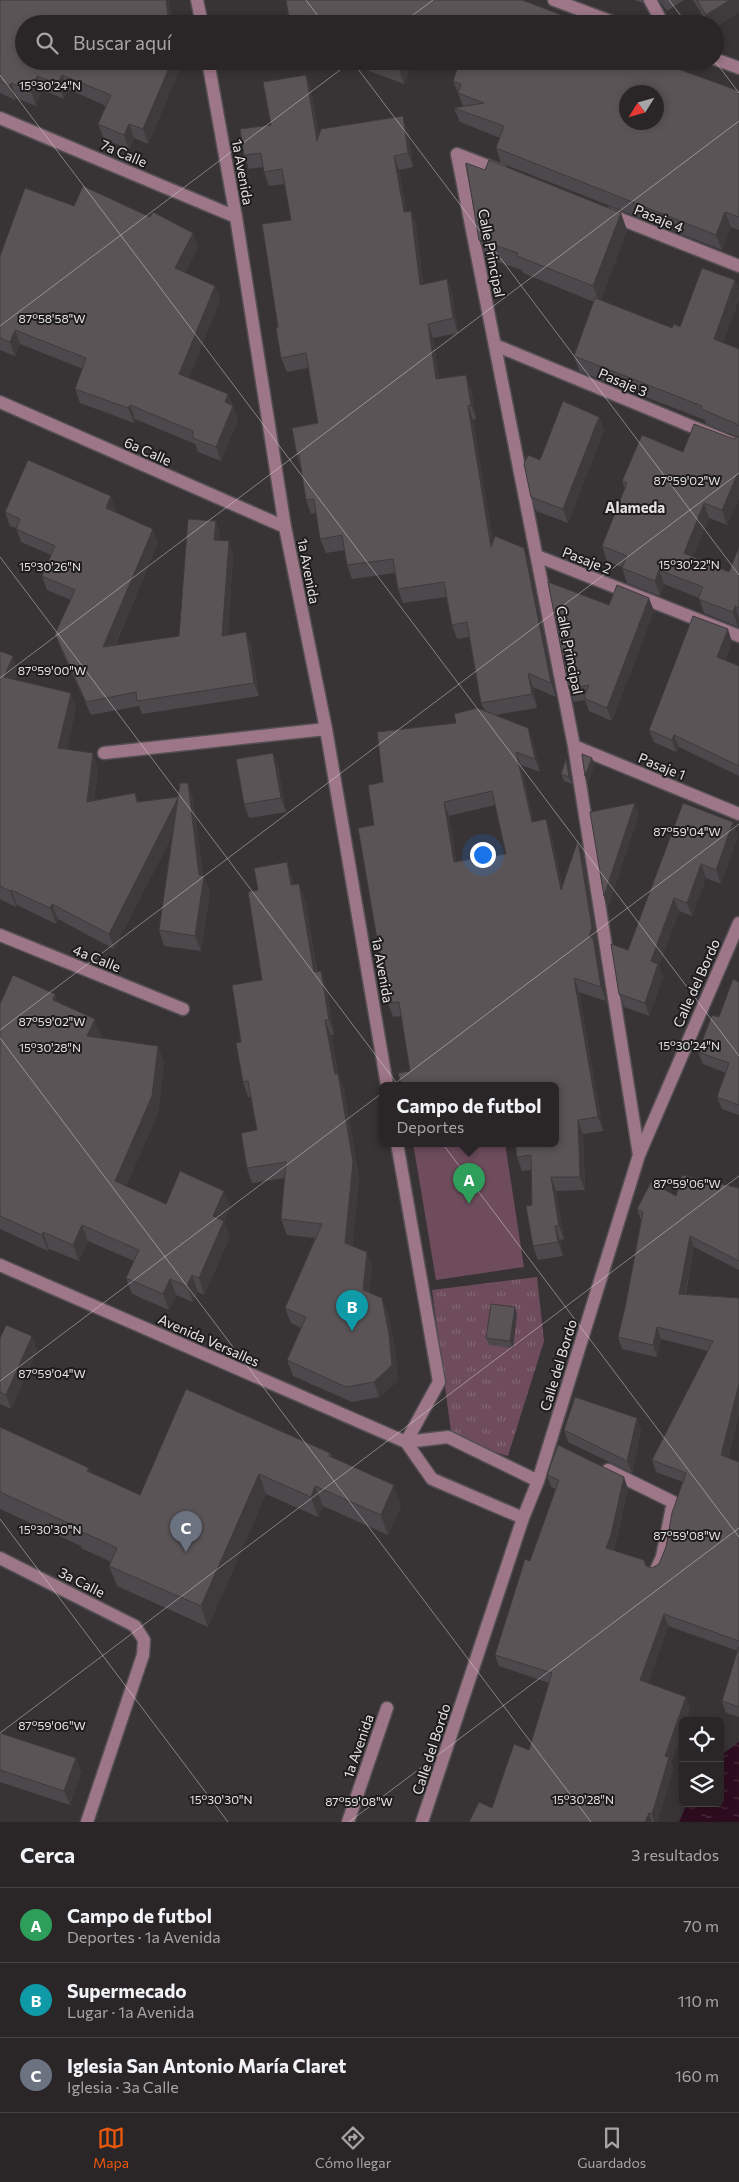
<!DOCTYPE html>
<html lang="es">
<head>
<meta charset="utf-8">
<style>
  body { margin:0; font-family:Commissioner,sans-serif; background:#363234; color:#f1f3f6 }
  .controls { position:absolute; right:15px; bottom:15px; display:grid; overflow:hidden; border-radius:8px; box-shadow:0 2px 8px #0003 }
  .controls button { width:45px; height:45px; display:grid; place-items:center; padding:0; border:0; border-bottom:1px solid #464345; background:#2a2628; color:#f1f3f6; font:25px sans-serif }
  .compass { position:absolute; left:619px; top:85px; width:45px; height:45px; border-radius:50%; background:#2a2628; box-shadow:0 2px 8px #0003; rotate:233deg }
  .you { position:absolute; left:482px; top:854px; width:18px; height:18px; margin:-12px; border:4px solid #fff; border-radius:50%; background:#1a73e8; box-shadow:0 0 0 8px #1a73e833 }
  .badge { display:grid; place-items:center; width:32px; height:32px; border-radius:50%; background:#ea580c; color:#fff; font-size:16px; font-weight:700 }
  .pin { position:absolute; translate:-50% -41px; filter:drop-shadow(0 1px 2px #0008) }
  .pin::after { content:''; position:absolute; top:26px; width:18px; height:15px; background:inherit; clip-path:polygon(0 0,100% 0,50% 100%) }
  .popup { position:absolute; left:379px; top:1082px; width:180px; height:65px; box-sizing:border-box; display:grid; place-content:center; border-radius:8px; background:#2a2628; filter:drop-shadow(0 1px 4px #0005); font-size:16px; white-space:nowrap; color:#a5a5a8 }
  .popup b { font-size:19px; color:#f1f3f6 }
  .popup::after { content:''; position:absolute; left:50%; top:100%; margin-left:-10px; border:10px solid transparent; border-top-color:#2a2628 }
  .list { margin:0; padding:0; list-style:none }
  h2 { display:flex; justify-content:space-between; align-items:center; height:65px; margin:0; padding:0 20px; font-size:21px }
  h2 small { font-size:16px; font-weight:400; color:#a5a5a8 }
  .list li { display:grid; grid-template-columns:32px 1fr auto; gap:15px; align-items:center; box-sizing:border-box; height:75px; padding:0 20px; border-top:1px solid #464345 }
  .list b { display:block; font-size:19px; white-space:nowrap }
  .list p { margin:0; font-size:16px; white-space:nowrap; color:#a5a5a8 }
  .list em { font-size:16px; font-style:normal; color:#a5a5a8 }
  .icon { flex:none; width:28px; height:28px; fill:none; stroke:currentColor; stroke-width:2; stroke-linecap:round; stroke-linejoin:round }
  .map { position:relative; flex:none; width:739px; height:1822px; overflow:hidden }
  .search { position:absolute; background:#2a2628; box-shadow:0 2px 8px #0003; left:15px; right:15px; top:15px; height:55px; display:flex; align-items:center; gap:12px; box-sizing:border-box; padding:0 18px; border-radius:28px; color:#a5a5a8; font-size:19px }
  .sheet { height:290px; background:#2a2628 }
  nav { display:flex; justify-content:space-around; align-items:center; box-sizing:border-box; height:70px; border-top:1px solid #464345; background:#2a2628; font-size:14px; color:#a5a5a8 }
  nav a { display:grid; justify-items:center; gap:2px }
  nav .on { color:#ea580c }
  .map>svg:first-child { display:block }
  .park { fill:url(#park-tufts) }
  .pitch { fill:#6e4c5c }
  .water { fill:url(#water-ripples) }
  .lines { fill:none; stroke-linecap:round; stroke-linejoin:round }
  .minor-casing { stroke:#544f51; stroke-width:15 }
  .minor { stroke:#9d7688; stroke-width:12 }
  .wall { fill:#4d484b; fill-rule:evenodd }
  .shaded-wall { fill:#3f3b3d }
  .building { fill:#5a5457; stroke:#3f3b3d; fill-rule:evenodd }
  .ticks { fill:none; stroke:#e6e3e4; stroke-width:1; stroke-opacity:0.45 }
  .labels { text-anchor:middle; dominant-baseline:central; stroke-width:4; stroke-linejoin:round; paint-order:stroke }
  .street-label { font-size:14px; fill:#e6e3e4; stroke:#1e1c1d }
  .neighbourhood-label { font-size:15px; font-weight:bold; fill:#e5dee1; stroke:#1e1c1d }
  .ticks-label { font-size:12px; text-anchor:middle; fill:#e6e3e4; stroke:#1e1c1d; stroke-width:4; stroke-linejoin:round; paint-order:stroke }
</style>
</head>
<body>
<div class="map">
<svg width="739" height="1822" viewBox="0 0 739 1822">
  <defs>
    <pattern id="park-tufts" width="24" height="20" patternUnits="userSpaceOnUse" patternTransform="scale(1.25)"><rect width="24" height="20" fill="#6e4c5c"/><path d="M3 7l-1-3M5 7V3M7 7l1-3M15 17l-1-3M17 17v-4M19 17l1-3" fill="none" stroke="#836673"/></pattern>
    <pattern id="water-ripples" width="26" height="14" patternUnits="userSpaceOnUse" patternTransform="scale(1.25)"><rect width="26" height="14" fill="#2e0c1f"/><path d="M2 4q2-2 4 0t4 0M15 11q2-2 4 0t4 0" fill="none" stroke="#4c2f3f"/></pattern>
  </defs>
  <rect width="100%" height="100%" fill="#383335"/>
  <path class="park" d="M537,1277l7,64 -36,115 -56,-17 -20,-149z"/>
  <path class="pitch" d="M413,1143h92l19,124 -88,13z"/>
  <path class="water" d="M739,1742v80h-60l8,-19h33v-47z"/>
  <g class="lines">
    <defs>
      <path id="minor" d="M197,0l5,24
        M554,0l64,24
        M650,0l13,24
        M715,59l24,9
        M208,61l28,156 49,310 41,202 61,356
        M0,118l236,99
        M457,154l117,592 65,409
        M457,154l44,17
        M608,214l131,52
        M495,345l244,101
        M0,402l285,125
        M537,556l202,80
        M574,746l165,68
        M104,753l222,-24
        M0,935l183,74
        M397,1143l42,239 -33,60
        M0,1265l406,177 42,-5 90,44
        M406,1442l26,37 91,39
        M608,1470l65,32 -11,55 -6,13
        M0,1558l135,68 9,14 -1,15 -56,167
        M348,1822l39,-114
        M422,1822l101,-304 15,-37 101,-326 100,-232"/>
    </defs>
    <use href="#minor" class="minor-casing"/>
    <use href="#minor" class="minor"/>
  </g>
  <path class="wall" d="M0,0h169l10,71 -31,73 -14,-6 -5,11 -25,-10 -6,-15 8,-18 -38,-17 -4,10 -22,-9 -6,16 -20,-8 -1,2 -15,-7z
    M286,0l289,20 1,4h-286z
    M634,0h9v3z
    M659,0h25l-17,11z
    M693,0h46v12l-24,15v-3h-7z
    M355,61h58l-9,23 -48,-18z
    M432,61h224l83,30v139l-8,-3 -9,23 -221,-87 -5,-15 4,-10 -40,-16 -6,-14 9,-2 -10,-25 4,-10z
    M306,75l5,15 8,46 89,-5 5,36 -14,3 7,41h5l5,14 7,59 24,-5 5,14 6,40 -25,5 6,40 32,11 5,30 -3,1 20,122 31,6 5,14 27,135 -23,-10 4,21 -42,7 33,13 5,14 7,30 -19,-7 12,57 13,-3 5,14 11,53 21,-32 14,88 -1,3 2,7 8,49 -27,-9 24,139 -20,3 2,56 -29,1 8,48 -4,1 3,16 -25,4 -5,-14 -2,-76 -9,1 -5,-14 38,-72 -145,-14 -9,-55 -8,1 -5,-14 -14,-178 9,-43 73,-59 29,-12 -4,-8 -12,-66 -12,2 -5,-14 -6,-28 -43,6 -5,-14 -3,-16 -43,6 -5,-14 -2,-15 -19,3 -6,-14 -4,-26 -5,1 -5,-14 -5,-32 -4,-12 21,-33 -10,-55 -21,4 -6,-14 -3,-31 13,-107 -6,-36 -16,2 -5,-14v-5l-15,2 -5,-14 27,-30zM495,805l11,49 -50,7 -7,-45z
    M74,206l76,11 43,16 5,14 -13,26 30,13 5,14 -31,78 39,16 10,26 -17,41 -23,-9 -3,-8 -60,-25 -1,4 -54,-20 -5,-14 8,-20 -63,-25 -5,12 -15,-6v-94z
    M627,230l-26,70 71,28 8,-1 55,-47 4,11v8l-16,44 16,6v149l-12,27 -18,-7 -16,39 36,15 10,-25v77l-1,3 -34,-14 -5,-15 -35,-14 -4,12 -33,-13 -5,-15v-1l-15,-6 -5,-15 23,-57 -3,-8 61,-29 51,-13 4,-2 -32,-13 -1,-4 -126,-49 -5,-15 20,-54 -71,-29 -1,-3 -36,-12 -7,-18z
    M599,417l5,13 -36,93 -32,-12 -5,-14 9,-37z
    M116,509l-1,3 43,30 -43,104 64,-10 37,-115 4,13v6l13,14 -5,81 18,-3 5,14 8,50 -117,18 -3,-8 -48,9 -31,-68 -5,-13 16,-34 -24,-10 -5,-14 9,-21 -30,-13 -5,-14 -6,-2 -5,-14z
    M609,605l45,6 -42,110 -23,-10 -4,-11 -11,2 -5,-13z
    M732,642l-7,18 14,6v110l-60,-29 -3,5 -22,-10 -5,-12z
    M0,651l18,21 -3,7 61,29 -9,41 31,19 -4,32 41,-7 3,9 40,-5 10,-14 5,16 10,76 1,1 6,15 -9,60 -37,-5 -5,-16 13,-94 -58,113 -56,-30 -2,5 -39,-19 -1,2 -16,-8z
    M273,753l5,14 8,45 -37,6 -5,-14z
    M566,759l3,7 3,18 -8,-3 -3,-7z
    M733,822l5,14 -17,48 -15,-6 -14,38 -13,-5 -20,55 4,11 -14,39 -25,-9 -5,-13 9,-44z
    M287,862l5,16 2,7 11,14 12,72h4l5,15 8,49h-3l7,39 6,15 15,88 -7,69 20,22 -3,25 13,5 6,16 7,35 3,32 -19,16 -27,5 -59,-26 -6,-16 14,-32 -10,-5 -6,-15 30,-70 -28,-3 -6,-16 4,-41 -33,5 -5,-15 10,-38 -6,-33h-3l-5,-15 -2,-40 21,-62 -4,-90z
    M739,982v133l-17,-6 -5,-12 9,-24 -23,-9 -5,-12 21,-35z
    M55,994l3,9 43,32 -1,3 64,24 -6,51 -32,73 40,18 58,-13 6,16 -6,15 6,15 -26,58 -6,-3 -5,10 -17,-7 -7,15 -37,-16 -6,-16 8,-17 -46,-20 -9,20 -30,-12 -1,2 -48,-22v-225z
    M739,1188v82l-45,-23 -8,47 53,4v115l-11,45 11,4v255l-13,-4 -4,-12 16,-50 -70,-25 -20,57 42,26 -4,12h-3l-12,42 2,6 -16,53h-188l23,-14 37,-58 20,-67 -50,-17 -4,-11 35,-94 26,-72 -5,-2 -4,-12 81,14 -14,62 38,17 7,-4 7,-17 17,-65 -27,-10 -4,-12 56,-109 -47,-12 -4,18 -35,-8 -4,-12 7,-29 16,-88 -4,-11 39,-13z
    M517,1314l-4,34 -24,-3 -3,-7z
    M32,1336l5,14 -26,59 -11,-5v-66z
    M637,1418l4,12 -9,43 -64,-31 -4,-12z
    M0,1427l91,45 49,23 190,-42 2,4 69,49 -13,29 -65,-29 -5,11 -52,-23 -58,133 -91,-41 -8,-20 2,-4 -30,-14v-2l-81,-37z
    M0,1733l76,25 5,14 -11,33 -70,-23z"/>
  <path class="shaded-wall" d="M166,0h3l3,24h-3z
    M730,0h9v12l-24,15v-3h-6l-3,-9z
    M172,61h5l2,10 -31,73 -5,-15z
    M402,61h11l-9,23 -5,-14z
    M62,75l6,14 -4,10 -6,-15z
    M306,75l5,15 11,65 -5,-14z
    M37,76l5,14 -6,16 -5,-15z
    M11,83l5,15 -1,2 -6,-14z
    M403,116l5,15 5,36 -5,-14z
    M129,124l5,14 -5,11 -5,-14z
    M394,156l5,14 10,56 -5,-14z
    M411,211l5,14 9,74 -5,-14z
    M725,212l6,15 -9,23 -6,-15z
    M621,213l6,17 -27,74 -7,-18z
    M193,233l5,14 -18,36 -5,-15z
    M447,279l5,14 6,40 -5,-15z
    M735,280l4,11v8l-20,55 -5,-15z
    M215,286l5,14 -35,88 -6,-14z
    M428,324l5,14 8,55 -5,-14z
    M15,330l5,14 -5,12 -5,-14z
    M466,375l5,14 5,30 -5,-14z
    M228,394l10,26 -17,41 -5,-14 9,-45z
    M130,405l5,14 -1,4 -6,-15z
    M468,406l5,14 23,141 -5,-14z
    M599,417l5,13 -36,93 -5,-14z
    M738,473l1,2v23l-12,27 -5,-15z
    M111,496l5,13 -5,13 -5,-14z
    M704,503l5,15 -20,50 -5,-15z
    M216,521l4,13 -1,19 -5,-13z
    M153,529l5,13 -50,119 -5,-14z
    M229,541l4,13 -6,95 -5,-13z
    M524,548l5,14 27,135 -5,-14z
    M659,570l5,14 -4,12 -5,-15z
    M649,598l5,13 -42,110 -5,-13z
    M735,606l4,12v6l-1,3 -5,-15z
    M728,629l4,13 -10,27 -5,-12z
    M246,632l5,14 8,50 -5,-13z
    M13,656l5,16 -9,20 -5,-15z
    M528,673l5,14 4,21 -5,-14z
    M71,693l5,15 -12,56 -6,-16z
    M528,728l5,14 7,30 -5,-13z
    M674,735l5,12 -3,5 -4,-12z
    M516,752l5,13 16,71 -5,-14z
    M93,753l5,15 -6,49 -5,-15z
    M273,753l5,14 8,45 -5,-14z
    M592,758l3,7 -7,18 -3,-7z
    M566,759l3,7 3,18 -3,-7z
    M188,783l5,16 11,81v-4l6,15 -9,60 -6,-15 4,-61z
    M178,798l5,16 -69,135 -5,-15z
    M444,802l5,14 10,60 -5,-14z
    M635,803l4,12 -31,93 -4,-12z
    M546,819l5,14 15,71 -5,-14z
    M733,822l5,14 -17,48 -5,-14z
    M578,840l5,14 14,88 -1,3 2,7 8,49 -5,-14 -12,-51z
    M287,862l5,16 5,23 -6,-16z
    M701,864l5,14 -14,38 -5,-13z
    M299,884l6,15 14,88 -5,-15z
    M11,890l6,15 -1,2 -6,-16z
    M674,898l5,13 -20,55 4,11 -14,39 -4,-13 6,-42z
    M52,904l6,15 -2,5 -6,-16z
    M321,971l5,15 8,49 -5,-15z
    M574,978l5,14 24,139 -5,-14z
    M55,994l6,16 -8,-10z
    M95,1019l6,16 -8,17 -6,-16z
    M325,1020l6,15 9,55 -5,-16z
    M158,1046l6,16 -6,51 -37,84 -6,-16z
    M338,1074l6,15 15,88 -8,81 -6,-15z
    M578,1120l5,14 2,56 -5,-13z
    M551,1177l5,14 8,48 -5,-13z
    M224,1191l6,16 -6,15 6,15 -26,58 -5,-17 14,-62z
    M82,1225l6,16 -9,20 -6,-16z
    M555,1226l5,14 3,16 -5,-14z
    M43,1232l6,17 -1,2 -6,-16z
    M690,1236l4,11 -11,58 -4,-11z
    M367,1252l5,16 -4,37 -5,-15z
    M192,1275l6,17 -5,10 -6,-16z
    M170,1279l6,16 -7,15 -6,-16z
    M382,1298l6,16 7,35 3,32 -19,16 -5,-15z
    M515,1307l2,7 -4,34 -3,-7z
    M657,1327l4,12 -4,18 -4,-12z
    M32,1336l5,14 -26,59 -5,-14z
    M739,1384v29l-14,54 -4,-12z
    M637,1418l4,12 -9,43 -5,-12z
    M259,1474l7,20 -58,133 -7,-21z
    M624,1477l4,12 -13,58 -4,13 -5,-12z
    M394,1485l7,21 -13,29 -7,-20z
    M315,1486l8,20 -5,11 -7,-20z
    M664,1614l4,12 -23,66 -5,-12z
    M686,1697l4,12 -4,12h-3v9l-12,33 2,6 -16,53h-3l-2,-8 13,-58z
    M76,1758l5,14 -11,33 -6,-14z
    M649,1813l3,9h-7z"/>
  <path class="building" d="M0,0h166l3,24h-145v37h148l-29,68 -14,-5 -5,11 -26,-11 13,-29 -49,-20 -4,9 -21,-8 -6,15 -20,-8 -2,3 -9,-5z
    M286,0h236l53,20 -1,4h-213l2,-4 -26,4h-47z
    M697,0h33l-24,15z
    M378,61h24l-3,9z
    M460,61h196l83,30v126l-14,-5 -9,23 -220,-87 8,-22 -50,-18 30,-5 -26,-10 3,-9 -8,-3zM626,92h30v30h-30z
    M306,75l11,66 4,-12 82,-13 5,37 -14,3 10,56 7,-1 9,74 27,-6 6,39 -25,6 8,55 30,-4 5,30 -3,1 23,141 4,-11 29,12 27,135 -23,-10 4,21 -51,9 -14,-81 -15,3 -8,-43 -46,7 -5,-30 -46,6 -5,-30 -22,4 -6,-40 -8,1 -7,-45 -2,1 -5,-28 26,-5 -12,-70 -25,5 -5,-30 2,-1 -16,-103 29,-4 -9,-51 -18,3 -3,-19 -17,2 -4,-26 31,-4 -8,-43z
    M489,160l132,53 -28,73 -76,-30 1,-3 -39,-13 -13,-77 19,7z
    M83,186l67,31 3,-5 40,21 -18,35 40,18 -36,88 49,20 -3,8 8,4 -17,41 -23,-9v-7l-63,-26 -2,3 -53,-19 11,-31 -71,-28 -5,12 -10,-4v-82l25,-68 49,18z
    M702,268l33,12 -21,59 25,10v77l-2,-2 -36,-15 1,-3 -128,-50 21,-58 77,30 2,-4 6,3z
    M563,401l36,16 -36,92 -32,-12 -7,-33 4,-9 12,5z
    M694,424l40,15 5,-3v37h-1l-16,37 -18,-7 -20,50 45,19 10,-25v61l-4,-2 -2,6 -35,-13 5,-12 -44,-17 -4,11 -33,-13 5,-12 -25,-10 25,-63 -5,-2 20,-46 41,17z
    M28,460l83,36 -5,12 47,21 -50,118 76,-11 9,-117 28,2 -2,19 15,1 -7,95 24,-4 8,51 -117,18 -1,-9 -50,10 -31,-68 20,-44 -33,-14 13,-30 -39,-17 4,-10 -15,-7z
    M548,582l61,23 8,-20 32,13 -42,110 -23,-10 5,-13 -20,4z
    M693,616l35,13 -11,28 22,9v100l-65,-31 -2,5 -23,-10z
    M0,651l13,5 -9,21 67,16 -13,55 35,5 -6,49 48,-9 2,9 41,-5 2,-14h8l11,92 5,1 -9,60 -36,-6 19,-132 -69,136 -57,-30 -2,4 -39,-18 -1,1 -10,-5z
    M477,708l51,20 7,31 -19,-7 16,70 14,-3 15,71 17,-50 14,88 -3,8 4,2 8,49 -27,-9 24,139 -20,3 2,57h-29l8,49h-4l3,16 -25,4 -7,-40 6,-1 -1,-50 -14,2 -2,-14h40v-58h-154l-3,-12 12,-2 -11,-69 -11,1 -30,-175 16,-3 -6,-40 15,-3 -6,-50 79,-9 -2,-9zM492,791l14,63 -52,8 -10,-60z
    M273,753l8,45 -37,6 -8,-45z
    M582,754l10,4 -7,18z
    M566,759l3,18 -8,-3z
    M635,803l-31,93 -14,-84z
    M683,803l50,19 -17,48 -15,-6 -14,39 -13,-5 -23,63 7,3 -13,39 -26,-9 -8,-50 17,6z
    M287,862l4,23 8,-1 15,88 7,-1 8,49h-4l10,54h3l15,88 -8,81 22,9 -4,38 19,8 7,36 3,31 -18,17 -28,5 -59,-27 19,-43 -21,-9 37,-84 -41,-5 5,-57 -39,6 -6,-35 16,-3 -9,-49 -5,1 -7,-39 5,-1 -9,-57 30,-5 -14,-88 10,-2 -4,-22z
    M13,975l42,19 -2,6 42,19 -8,17 71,10 -6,50 -37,85 51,23 14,-33 44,20 -11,25 11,5 -25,57 -7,-3 -5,11 -17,-7 -7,15 -37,-16 13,-28 -57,-25 -9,20 -30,-13 -1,3 -42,-19v-212z
    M733,979l6,3v123l-22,-8 12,-34 -31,-11 14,-37 7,2z
    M682,1175l57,13v73l-49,-25 -11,58 60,4v86l-18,71 18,7v179l-75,-27 -24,66 46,17 -21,59 4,1 -17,57 -3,-1 -4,9h-176l10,-20 13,6 22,-64 15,6 23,-77 -57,-18 30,-96 5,2 29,-81 -12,-5 11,-30 66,32 -13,58 -5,13 38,12 2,6 6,2 7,-4 7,-17 6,-34 14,-40 -34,-13 61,-119 -56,-14 -4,18 -35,-8 7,-29 18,-96 -6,-3 14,-27 25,14z
    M491,1304l24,3 -5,34 -24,-3z
    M6,1325l26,11 -26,59 -6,-3v-54z
    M186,1389l144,64 -1,3 65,29 -13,30 -66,-29 -4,11 -52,-23 -58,132 -92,-40 8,-18 -43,-20 1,-2 -75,-34v-65l89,41 -2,3 53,24z
    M575,1397l62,21 -10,43 -63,-31z
    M739,1646v61l-17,-6z
    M0,1733l76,25 -12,33 -64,-21z"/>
  <path class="ticks" d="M306,0l18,24M669,0l18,24M401,24l32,-24M352,61l387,514M715,61l24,32M0,75l739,981M0,326l352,-265M0,557l739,980M0,678l739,-557M0,1030l739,-557M0,1038l591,784M0,1381l739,-557M0,1519l228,303M0,1733l739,-557M349,1822l390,-294"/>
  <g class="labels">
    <g class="street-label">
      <text transform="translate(124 153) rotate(23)">7a Calle</text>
      <text transform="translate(243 172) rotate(80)">1a Avenida</text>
      <text transform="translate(659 218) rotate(22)">Pasaje 4</text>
      <text transform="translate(492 253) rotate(79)">Calle Principal</text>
      <text transform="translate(623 382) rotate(23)">Pasaje 3</text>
      <text transform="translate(148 451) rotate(24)">6a Calle</text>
      <text transform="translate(587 560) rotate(21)">Pasaje 2</text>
      <text transform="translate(309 571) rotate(79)">1a Avenida</text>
      <text transform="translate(570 650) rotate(79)">Calle Principal</text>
      <text transform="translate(662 766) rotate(22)">Pasaje 1</text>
      <text transform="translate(97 958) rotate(22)">4a Calle</text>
      <text transform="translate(383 970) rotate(80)">1a Avenida</text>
      <text transform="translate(696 983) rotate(-66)">Calle del Bordo</text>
      <text transform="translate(209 1340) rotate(24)">Avenida Versalles</text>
      <text transform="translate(558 1365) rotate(-73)">Calle del Bordo</text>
      <text transform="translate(82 1582) rotate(27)">3a Calle</text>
      <text transform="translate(358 1746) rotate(-71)">1a Avenida</text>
      <text transform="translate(431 1749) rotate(-72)">Calle del Bordo</text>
    </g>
    <g class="neighbourhood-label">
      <text x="635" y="507">Alameda</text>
    </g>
  </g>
  <g class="ticks-label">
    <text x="50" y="90">15°30'24"N</text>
    <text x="52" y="323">87°58'58"W</text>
    <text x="687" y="485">87°59'02"W</text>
    <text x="689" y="569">15°30'22"N</text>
    <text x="50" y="571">15°30'26"N</text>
    <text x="52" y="675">87°59'00"W</text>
    <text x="687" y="836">87°59'04"W</text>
    <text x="52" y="1026">87°59'02"W</text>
    <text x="689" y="1050">15°30'24"N</text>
    <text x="50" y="1052">15°30'28"N</text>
    <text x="687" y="1188">87°59'06"W</text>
    <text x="52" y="1378">87°59'04"W</text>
    <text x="50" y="1534">15°30'30"N</text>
    <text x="687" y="1540">87°59'08"W</text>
    <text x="52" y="1730">87°59'06"W</text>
    <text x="221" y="1804">15°30'30"N</text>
    <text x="583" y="1804">15°30'28"N</text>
    <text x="359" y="1806">87°59'08"W</text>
  </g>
</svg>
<div class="controls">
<button><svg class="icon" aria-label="locate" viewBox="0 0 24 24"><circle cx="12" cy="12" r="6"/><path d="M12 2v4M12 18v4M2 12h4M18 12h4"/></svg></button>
<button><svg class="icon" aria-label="layers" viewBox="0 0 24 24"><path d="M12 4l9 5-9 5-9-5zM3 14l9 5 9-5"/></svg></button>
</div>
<svg class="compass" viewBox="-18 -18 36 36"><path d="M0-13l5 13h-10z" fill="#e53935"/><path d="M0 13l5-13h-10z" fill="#a5a5a8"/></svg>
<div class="you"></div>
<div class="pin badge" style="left:469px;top:1204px;background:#2e9e5b">A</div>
<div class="popup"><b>Campo de futbol</b>Deportes</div>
<div class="pin badge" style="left:352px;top:1331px;background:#0f9aa8">B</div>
<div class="pin badge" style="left:186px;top:1552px;background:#6b7280">C</div>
<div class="search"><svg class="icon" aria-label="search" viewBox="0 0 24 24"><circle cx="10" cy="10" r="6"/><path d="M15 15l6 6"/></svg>Buscar aquí</div>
</div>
<section class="sheet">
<h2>Cerca<small>3 resultados</small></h2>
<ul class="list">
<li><span class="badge" style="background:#2e9e5b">A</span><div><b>Campo de futbol</b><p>Deportes · 1a Avenida</p></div><em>70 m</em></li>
<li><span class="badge" style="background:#0f9aa8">B</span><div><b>Supermecado</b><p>Lugar · 1a Avenida</p></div><em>110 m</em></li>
<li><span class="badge" style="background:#6b7280">C</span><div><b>Iglesia San Antonio María Claret</b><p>Iglesia · 3a Calle</p></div><em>160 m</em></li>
</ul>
</section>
<nav>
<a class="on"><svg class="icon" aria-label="map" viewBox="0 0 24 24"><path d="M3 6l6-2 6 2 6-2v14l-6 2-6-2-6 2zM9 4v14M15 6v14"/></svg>Mapa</a>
<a><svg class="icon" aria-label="directions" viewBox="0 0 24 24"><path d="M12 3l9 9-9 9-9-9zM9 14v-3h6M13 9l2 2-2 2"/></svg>Cómo llegar</a>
<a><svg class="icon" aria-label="saved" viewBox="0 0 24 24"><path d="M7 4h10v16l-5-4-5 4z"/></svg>Guardados</a>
</nav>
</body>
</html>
